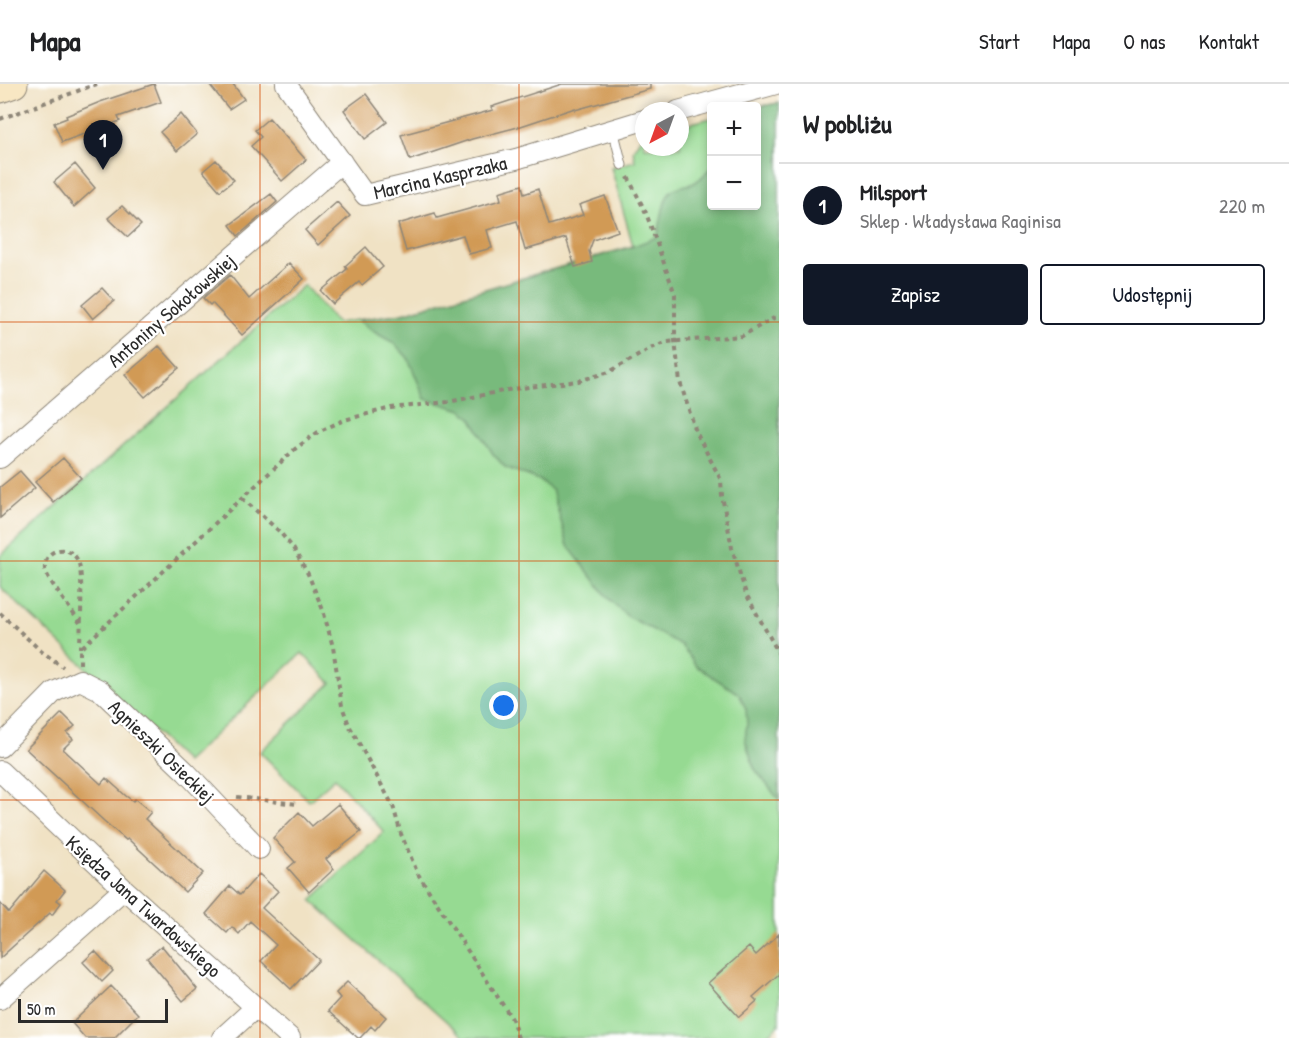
<!DOCTYPE html>
<html lang="pl">
<head>
<meta charset="utf-8">
<style>
  body { margin:0; font-family:"Patrick Hand",sans-serif; background:#f2f2f2; color:#202124 }
  .controls { position:absolute; right:18px; top:18px; display:grid; overflow:hidden; border-radius:6px; box-shadow:0 3px 9px #0003 }
  .controls button { width:54px; height:54px; display:grid; place-items:center; padding:0; border:0; border-bottom:2px solid #e0e0e0; background:#fff; color:#202124; font:30px sans-serif }
  .compass { position:absolute; left:635px; top:18px; width:54px; height:54px; border-radius:50%; background:#fff; box-shadow:0 3px 9px #0003; rotate:221deg }
  .scale { position:absolute; left:18px; bottom:15px; width:150px; box-sizing:border-box; padding-left:6px; border:3px solid #2b2b2b; border-top:0; font-size:16px; line-height:21px; white-space:nowrap; color:#2b2b2b; -webkit-text-stroke:4px #fff; paint-order:stroke }
  .you { position:absolute; left:504px; top:622px; width:21px; height:21px; margin:-15px; border:4px solid #fff; border-radius:50%; background:#1a73e8; box-shadow:0 0 0 9px #1a73e833 }
  .badge { display:grid; place-items:center; width:39px; height:39px; border-radius:50%; background:#111827; color:#fff; font-size:20px; font-weight:700 }
  .pin { position:absolute; translate:-50% -50px; filter:drop-shadow(0 2px 3px #0008) }
  .pin::after { content:''; position:absolute; top:32px; width:21px; height:18px; background:inherit; clip-path:polygon(0 0,100% 0,50% 100%) }
  .list { margin:0; padding:0; list-style:none }
  h2 { display:flex; justify-content:space-between; align-items:center; height:78px; margin:0; padding:0 24px; font-size:26px }
  h2 small { font-size:20px; font-weight:400; color:#757577 }
  .list li { display:grid; grid-template-columns:39px 1fr auto; gap:18px; align-items:center; box-sizing:border-box; height:84px; padding:0 24px; border-top:2px solid #e0e0e0 }
  .list b { display:block; font-size:22px; white-space:nowrap }
  .list p { margin:0; font-size:20px; white-space:nowrap; color:#757577 }
  .list em { font-size:20px; font-style:normal; color:#757577 }
  .actions { display:flex; gap:12px; padding:18px 24px }
  .actions a { flex:1; padding:14px 0; border:2px solid #111827; border-radius:6px; text-align:center; font-size:21px; color:#111827 }
  .actions .main { background:#111827; color:#fff }
  .map { position:relative; flex:none; width:779px; height:954px; overflow:hidden }
  header { display:flex; align-items:center; gap:36px; box-sizing:border-box; height:84px; padding:0 30px; background:#fff; border-bottom:2px solid #e0e0e0 }
  header strong { font-size:28px }
  nav { display:flex; gap:33px; margin-inline-start:auto; font-size:21px }
  main { display:flex }
  aside { flex:1; background:#fff }
  .map>svg:first-child { display:block }
  .green { fill:#96da92; stroke:#60825e; stroke-width:1.5 }
  .forest { fill:#78ba7c; stroke:#527254; stroke-width:1.5 }
  .building { fill:#d19a54 }
  .lines { fill:none; stroke-linecap:round; stroke-linejoin:round }
  .lane-casing { stroke:#8e8678; stroke-width:11 }
  .street-casing { stroke:#8e8678; stroke-width:22 }
  .secondary-casing { stroke:#8e8678; stroke-width:29 }
  .path { stroke:#8e8678; stroke-width:4; stroke-dasharray:4.5 4.5; stroke-linecap:butt }
  .lane { stroke:#fff; stroke-width:9 }
  .street { stroke:#fff; stroke-width:20 }
  .secondary { stroke:#f8e7c3; stroke-width:27 }
  .grid { fill:none; stroke:#d5540f; stroke-width:1.5; stroke-opacity:0.55 }
  .labels { text-anchor:middle; dominant-baseline:central; stroke-width:4.5; stroke-linejoin:round; paint-order:stroke }
  .street-label { font-size:20px; fill:#2b2b2b; stroke:#fff }
</style>
</head>
<body>
<header>
<strong>Mapa</strong>
<nav><a>Start</a><a>Mapa</a><a>O nas</a><a>Kontakt</a></nav>
</header>
<main>
<div class="map">
<svg width="779" height="954" viewBox="0 0 779 954">
  <rect width="100%" height="100%" fill="#fff"/>
  <filter id="ink" filterUnits="userSpaceOnUse"><feTurbulence type="fractalNoise" baseFrequency=".0167" numOctaves="2"/><feDisplacementMap in="SourceGraphic" scale="12" xChannelSelector="R" yChannelSelector="G"/><feConvolveMatrix kernelMatrix="1 2 1 2 8 2 1 2 1" color-interpolation-filters="sRGB"/></filter>
  <filter id="wash" filterUnits="userSpaceOnUse"><feTurbulence type="fractalNoise" baseFrequency=".008" numOctaves="4" result="noise"/><feDisplacementMap in="SourceGraphic" scale="24" xChannelSelector="R" yChannelSelector="G"/><feGaussianBlur stdDeviation="1.35" result="paint"/><feColorMatrix in="noise" values="0 0 0 0 0 0 0 0 0 0 0 0 0 0 0 0 0 1.4 0 .05"/><feComposite in="paint" operator="in"/></filter>
  <g filter="url(#wash)">
    <rect width="100%" height="100%" fill="#f0e2c4"/>
    <path class="green" d="M779,19v922l-14,13h-300l-154,-138 73,-68 -49,-54 -26,23 -49,-49 71,-69 -29,-30 -116,109 -186,-175v-31l304,-271 33,38 66,-10 230,-67 -22,-79 24,-6 -2,-11 8,-13 3,-1v11h36v-21l31,-8 1,88h44l1,-99z"/>
    <path class="forest" d="M779,19v697l-25,-32 -9,-29 2,-15 -1,-15 -7,-15 -43,-28 -15,-21 -54,-29 -18,-17 -41,-53 -16,-56 -13,-10 -34,-13 -12,-13 -21,-35 -10,-9 -37,-11 -17,-41 -14,-15 -18,-10 -18,-13 45,-7 231,-67 23,-9c4,-12 6,-39 14,-46 6,-5 16,-5 23,-8 7,-4 12,-10 17,-16l1,39h44l1,-99z"/>
    <g id="blocks">
      <path class="building" d="M154,0l7,18 -43,15 2,4 -58,21 -8,-19 13,-5 -1,-2 34,-14z
        M209,0h24l11,15 -15,10z
        M562,0h88v5l-75,21v-2l-57,19 -46,12 -62,21 -9,-25 92,-25 -2,-3z
        M366,10l21,28 -22,17 -21,-29z
        M181,30l16,20 -20,17 -17,-19z
        M269,34l37,42 -24,21 -31,-35 10,-9 -6,-7z
        M216,76l18,20 -14,11 -17,-20z
        M75,80l20,24 -21,19 -20,-25z
        M522,101l2,9 14,-5 11,36 34,-10 -4,-10 26,-9 13,35 -25,9 -4,11 3,11 -17,5 -9,-29 -41,12 -8,-29 -30,9 5,18 -23,6 -6,-19 -57,16 -8,-27 37,-11 2,5 64,-18 -2,-8z
        M271,110l6,8 -39,34 -8,-11z
        M337,118l13,14 -32,29 -13,-15z
        M122,122l19,19 -13,12 -20,-19z
        M366,163l17,20 -21,18 -3,-3 -26,22 -12,-13 26,-22 -2,-3z
        M289,179l15,16 -62,56 -30,-32 -2,2 -7,-7 27,-23 19,24z
        M102,204l12,13 -21,18 -11,-14z
        M159,262l20,22 -34,29 -20,-22z
        M63,374l18,20 -28,24 -18,-20z
        M20,387l15,17 -35,30v-31z
        M62,629l13,13 -8,7 6,6 -10,10 38,35 5,-6 20,18 7,5 2,-2 16,13 -6,7 58,54 -18,19 -57,-53 -2,1 -22,-19 -78,-72z
        M338,720l23,28 -35,27 8,10 -25,23 -21,-24 7,-6 -22,-24 26,-26 13,14z
        M44,787l21,19 -8,10 4,3 -9,12 -2,-2 -50,45v-55l9,10z
        M259,790l19,17 -16,17 57,52 -28,29 -30,-28 15,-16 -26,-24 -11,13 -7,-7 -5,6 -21,-19 24,-28 10,9z
        M779,850v40l-26,23 4,4 -18,16 -31,-34 41,-36 7,8z
        M162,862l35,43 -14,12 -36,-43z
        M95,867l18,20 -11,11 -19,-20z
        M347,898l39,35 -11,13 -4,-4 -11,12h-2l-30,-27 12,-13 -4,-5z
        M111,902l27,28 -24,24h-29l-13,-15z"/>
    </g>
  </g>
  <g filter="url(#ink)">
    <use href="#blocks" fill-opacity="0" stroke="#8e8678" stroke-width="1.5"/>
    <g class="lines">
      <defs>
        <path id="lane" d="M613,45l9,36"/>
        <path id="street" d="M286,0l79,111 151,-36 128,-39
          M678,27l98,-27
          M0,374l342,-296
          M0,663l54,-55 26,-12 20,10 86,82 73,77
          M0,687l124,118 166,149
          M0,915l124,-110
          M222,954l34,-31"/>
        <path id="secondary" d="M0,5l14,-5"/>
      </defs>
      <use href="#lane" class="lane-casing"/>
      <use href="#street" class="street-casing"/>
      <use href="#secondary" class="secondary-casing"/>
      <path class="path" d="M0,35l97,-35
        M628,93l18,36 29,81v47l5,41 16,50 25,48 1,16 10,52 14,46 33,60
        M242,414l37,33 14,17 15,26 15,36 10,37 9,59 7,19 44,81 8,28 17,40 94,145 6,19
        M0,529l41,38 22,16
        M80,539c-7,-11 -33,-43 -35,-54 -2,-20 24,-27 33,-8 6,12 2,70 2,87
        M80,580v-15l215,-200 23,-17 26,-12 47,-12 57,-6 65,-13 65,-8 31,-9 43,-24 15,-6 75,-6 37,-21
        M237,713l60,7"/>
      <use href="#lane" class="lane"/>
      <use href="#street" class="street"/>
      <use href="#secondary" class="secondary"/>
    </g>
  </g>
  <path class="grid" d="M260,0v954M519,0v954M0,238h779M0,477h779M0,716h779"/>
  <g class="labels">
    <g class="street-label">
      <text transform="translate(440 93) rotate(-13)">Marcina Kasprzaka</text>
      <text transform="translate(171 226) rotate(-41)">Antoniny Sokołowskiej</text>
      <text transform="translate(162 667) rotate(44)">Agnieszki Osieckiej</text>
      <text transform="translate(144 822) rotate(42)">Księdza Jana Twardowskiego</text>
    </g>
  </g>
</svg>
<div class="controls">
<button>+</button>
<button>−</button>
</div>
<svg class="compass" viewBox="-18 -18 36 36"><path d="M0-13l5 13h-10z" fill="#e53935"/><path d="M0 13l5-13h-10z" fill="#757577"/></svg>
<div class="scale">50 m</div>
<div class="you"></div>
<div class="pin badge" style="left:103px;top:86px">1</div>
</div>
<aside>
<h2>W pobliżu<small></small></h2>
<ul class="list">
<li><span class="badge">1</span><div><b>Milsport</b><p>Sklep · Władysława Raginisa</p></div><em>220 m</em></li>
</ul>
<div class="actions"><a class="main">Zapisz</a><a>Udostępnij</a></div>
</aside>
</main>
</body>
</html>
